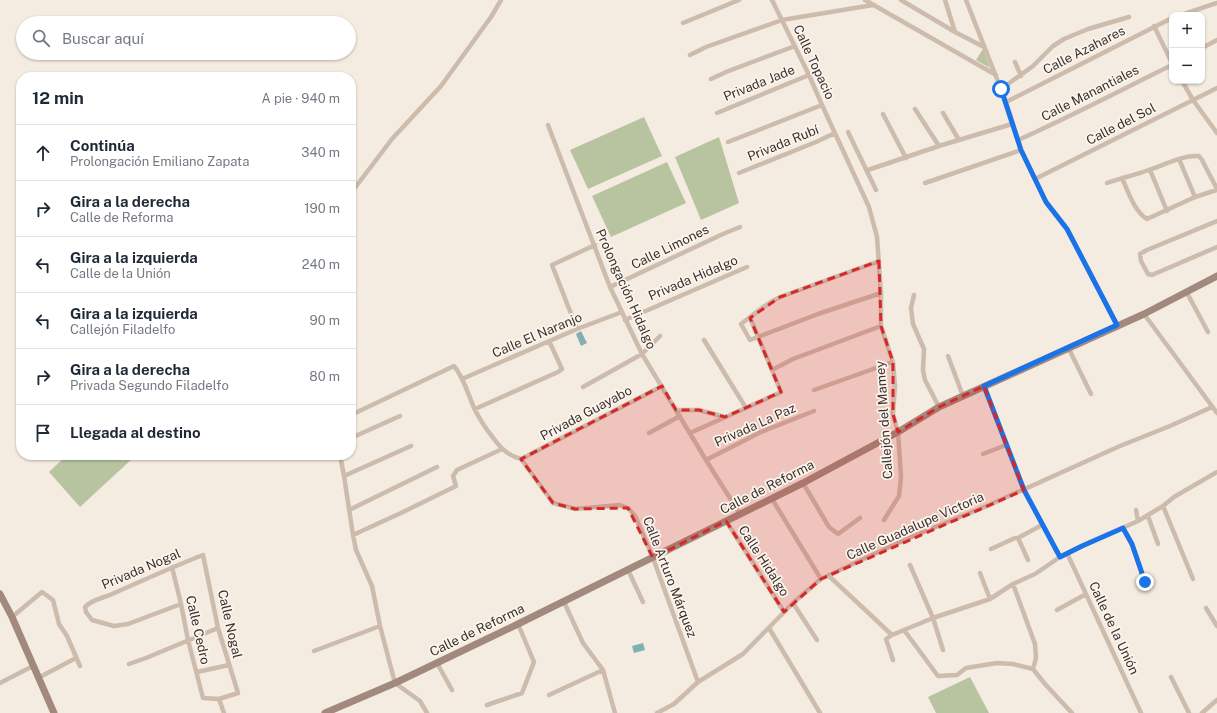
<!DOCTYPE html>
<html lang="es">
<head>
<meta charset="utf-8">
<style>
  body { margin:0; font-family:"Public Sans",sans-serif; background:#f6f6f7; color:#1f2937 }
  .controls { position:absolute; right:12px; top:12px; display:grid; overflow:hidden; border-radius:8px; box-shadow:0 1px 3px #0004 }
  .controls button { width:36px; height:36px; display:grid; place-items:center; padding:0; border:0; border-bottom:1px solid #e0e1e3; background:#fff; color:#1f2937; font:20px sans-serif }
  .stop { position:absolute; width:12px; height:12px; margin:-9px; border:3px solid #1a73e8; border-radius:50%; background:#fff }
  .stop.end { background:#1a73e8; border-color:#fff; box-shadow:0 1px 4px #0008 }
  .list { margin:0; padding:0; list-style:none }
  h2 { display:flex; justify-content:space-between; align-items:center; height:52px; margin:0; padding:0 16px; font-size:17px }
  h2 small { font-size:13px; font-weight:400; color:#747a83 }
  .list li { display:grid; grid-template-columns:26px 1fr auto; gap:12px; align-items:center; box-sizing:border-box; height:56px; padding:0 16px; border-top:1px solid #e0e1e3 }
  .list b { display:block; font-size:15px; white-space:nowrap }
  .list p { margin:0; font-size:13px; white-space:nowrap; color:#747a83 }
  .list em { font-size:13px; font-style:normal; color:#747a83 }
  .icon { flex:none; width:22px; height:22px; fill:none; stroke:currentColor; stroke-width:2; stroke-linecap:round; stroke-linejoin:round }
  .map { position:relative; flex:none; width:1217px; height:713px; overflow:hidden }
  .search { position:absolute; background:#fff; box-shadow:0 1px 3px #0004; left:16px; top:16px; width:340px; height:44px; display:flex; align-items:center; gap:10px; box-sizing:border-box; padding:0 14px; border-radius:22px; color:#747a83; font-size:15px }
  .panel { position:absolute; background:#fff; box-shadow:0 1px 3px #0004; left:16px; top:72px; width:340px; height:388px; border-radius:16px }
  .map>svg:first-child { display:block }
  .green { fill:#b8c4a0 }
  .water { fill:#7fb0b2 }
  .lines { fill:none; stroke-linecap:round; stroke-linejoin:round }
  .minor { stroke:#cdbbac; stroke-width:4.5 }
  .secondary { stroke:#a18a7d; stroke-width:7 }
  .route { stroke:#1a73e8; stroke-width:5 }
  .marked { fill:#d62828; fill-opacity:0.2; stroke:#d62828; stroke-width:3; stroke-dasharray:8 5; stroke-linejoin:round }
  .labels { text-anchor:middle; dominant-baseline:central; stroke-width:3.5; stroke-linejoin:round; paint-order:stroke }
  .street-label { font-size:13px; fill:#3b302b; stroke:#fbf5ee }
</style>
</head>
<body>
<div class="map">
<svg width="1217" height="713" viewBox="0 0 1217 713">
  <rect width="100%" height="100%" fill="#f4ebe1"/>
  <path class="green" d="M983,49l7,19 -14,-8z
    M644,117l18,39 -74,33 -18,-39z
    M719,137l20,66 -38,17 -26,-63z
    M667,162l19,41 -75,34 -19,-41z
    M67,455h64l2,3 -53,49 -31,-35z
    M970,677l19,36h-53l-8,-16z"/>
  <path class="water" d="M581,331l6,12 -6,3 -5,-12z
    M643,643l2,7 -11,3 -2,-7z"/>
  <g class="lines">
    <path class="minor" d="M772,0l37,75 13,30 47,102 8,30 4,56v33l12,36 2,24 -2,28 5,18 3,45 -2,19 -15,24
      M865,0l131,75
      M901,0l54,32 29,15
      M945,0l10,32
      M966,0l40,102 15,48 25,52 21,27 50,96
      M1181,15l36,-12
      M683,23l56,-23
      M1154,26l18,37
      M1202,48l15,-8
      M690,55l16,-8 76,-27 91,-15
      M1015,62l6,14
      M711,79l15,-7 69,-26
      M1182,81l11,19 24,33
      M1001,89l32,-23 20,-20 11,-7 24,-10 41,-12
      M1006,102l166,-84
      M915,109l24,37
      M717,113l92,-38
      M943,113l16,27
      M883,114l23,44
      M548,125l62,162 32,67 64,106 34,54
      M848,132l28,58
      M1018,140c52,-23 103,-50 154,-75
      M728,142l94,-37
      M1179,159l16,38
      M868,170l71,-24 73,-22
      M1150,170l17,41
      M739,173l77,-31 19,-9
      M1122,178c6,13 12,33 25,41l48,-22 22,-7
      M1035,179l182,-91
      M925,183l96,-33
      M1107,183c14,-5 28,-8 42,-13 16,-5 32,-15 50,-14l3,4 15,29
      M351,193l41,-54 49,-53 50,-69 10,-17
      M1217,221l-70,29 -7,4 1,7 7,13 4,1 65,-28
      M879,261l-99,36c-15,7 -26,17 -39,27l9,16 68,-26 63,-21
      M610,287l113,-53 17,-7
      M1187,293l21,39
      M914,295l-3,13 2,16 11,25 -1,21 2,10 14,27
      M1144,314l73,99
      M625,320l122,-53
      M577,329l-25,-64 43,-20
      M704,340l42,68
      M1068,347l23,47
      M948,356l15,40
      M772,370l21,-11 88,-33
      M462,379l115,-50 45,-17
      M984,386l40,104 36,67
      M583,387l59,-33 18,-18
      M814,390l79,-28
      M475,409l83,-37 4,-3 -13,-28
      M676,410h23l26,7
      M351,415l103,-49c10,12 14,28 20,42 6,12 12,21 20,31 7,10 15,17 27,20l32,44 22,6 45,-4 8,3 7,8 18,42 45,124
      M649,433l31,-17
      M690,433l91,-41 -31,-74
      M351,438l49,-22
      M983,454l23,-9
      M340,455l4,21 9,59 3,15 16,36 8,40 15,57 25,18 7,12
      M521,459l141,-73
      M706,460l55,-28 53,-21
      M344,476l67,-30
      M803,483l26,44 9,7 22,-16
      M772,499l49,80
      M1163,506l30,73
      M349,510l88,-43
      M1136,510l2,11
      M1148,516l10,28
      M726,521l58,91
      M1123,528l9,17 13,37
      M353,535l48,-22 55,-27 -3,-10 4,-6 45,-21
      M991,549l24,-11h3
      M1067,553l74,160
      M1028,560l-10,-22 24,-13
      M910,565l23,53 10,32
      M172,567l9,37 7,36 15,58 16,1 19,-6 -20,-65 -15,-73c-31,12 -61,26 -91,39 -9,4 -21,6 -27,13l1,5 6,8 22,6 14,-2 53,-20
      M628,570l15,32
      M980,573l10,26
      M829,576l63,59
      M1013,584l22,60 1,14 -3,11 12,15 27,29
      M564,602l19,41 20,27 12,43
      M793,603l24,37
      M1206,608l11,18
      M1057,610l29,-16
      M12,617l30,-25 11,8 6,24 8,12 13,30
      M769,628l51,85
      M904,630l34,46 19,-1 9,-7 31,-5 16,1 20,5
      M314,651l66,-25
      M893,660l-7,-21 6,-4 41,-17 57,-19 23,-15 22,-10 25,-17 22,-11 56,-25 25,-15 11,-9 43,-25
      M437,663l15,27
      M129,664l17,-6 72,-30
      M197,672l32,-7
      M1171,677l18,36
      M38,678l38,-20
      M0,683l33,-17
      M549,695l54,-25
      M219,699l5,14
      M487,705l35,-12 12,-31 -16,-38
      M657,713l17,-9 24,-22 45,-28 50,-51 28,-24 88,-41 76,-31 135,-61 50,-20 42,-19
      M1202,713l15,-13"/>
    <path class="secondary" d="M0,594l12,23 42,96
      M325,713l70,-30 123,-59 285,-141 95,-51 41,-25 205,-93 73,-38"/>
  </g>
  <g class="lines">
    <path class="route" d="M1001,89l20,61 25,52 21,27 50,96 -133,61 40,104 36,67 22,-11 41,-18 9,16 13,38"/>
  </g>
  <path class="marked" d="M879,261l2,65 12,36v52l5,18 41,-25 45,-21 40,104 -203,89 -37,33 -58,-91 -73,37 -25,-50 -53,1 -22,-6 -32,-44 141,-73 14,24h23l26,7 56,-25 -31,-74 30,-21z"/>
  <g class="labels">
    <g class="street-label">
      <text transform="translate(1084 50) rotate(-27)">Calle Azahares</text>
      <text transform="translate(814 62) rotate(65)">Calle Topacio</text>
      <text transform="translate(759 83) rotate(-22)">Privada Jade</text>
      <text transform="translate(1090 93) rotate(-27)">Calle Manantiales</text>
      <text transform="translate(1121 124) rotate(-27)">Calle del Sol</text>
      <text transform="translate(783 143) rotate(-22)">Privada Rubí</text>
      <text transform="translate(670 247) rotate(-26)">Calle Limones</text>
      <text transform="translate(693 278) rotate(-23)">Privada Hidalgo</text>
      <text transform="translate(626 289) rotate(66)">Prolongación Hidalgo</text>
      <text transform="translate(537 335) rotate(-23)">Calle El Naranjo</text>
      <text transform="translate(586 413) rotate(-28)">Privada Guayabo</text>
      <text transform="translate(884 420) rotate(-94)">Callejón del Mamey</text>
      <text transform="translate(755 425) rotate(-24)">Privada La Paz</text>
      <text transform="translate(767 487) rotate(-27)">Calle de Reforma</text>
      <text transform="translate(915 526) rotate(-24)">Calle Guadalupe Victoria</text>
      <text transform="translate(764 561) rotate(57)">Calle Hidalgo</text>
      <text transform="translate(141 569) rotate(-23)">Privada Nogal</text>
      <text transform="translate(670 577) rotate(69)">Calle Arturo Márquez</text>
      <text transform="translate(230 624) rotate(77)">Calle Nogal</text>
      <text transform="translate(1114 628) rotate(65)">Calle de la Unión</text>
      <text transform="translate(198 630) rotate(77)">Calle Cedro</text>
      <text transform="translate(477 630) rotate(-26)">Calle de Reforma</text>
    </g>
  </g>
</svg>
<div class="controls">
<button>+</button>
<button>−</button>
</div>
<div class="stop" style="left:1001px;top:89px"></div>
<div class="stop end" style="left:1145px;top:582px"></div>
<div class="search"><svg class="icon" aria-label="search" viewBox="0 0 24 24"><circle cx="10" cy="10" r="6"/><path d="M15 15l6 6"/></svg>Buscar aquí</div>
<section class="panel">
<h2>12 min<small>A pie · 940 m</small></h2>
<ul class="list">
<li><svg class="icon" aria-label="ahead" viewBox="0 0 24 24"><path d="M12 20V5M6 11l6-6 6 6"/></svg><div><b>Continúa</b><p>Prolongación Emiliano Zapata</p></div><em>340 m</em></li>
<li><svg class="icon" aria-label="right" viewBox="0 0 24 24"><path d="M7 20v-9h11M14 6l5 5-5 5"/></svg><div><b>Gira a la derecha</b><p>Calle de Reforma</p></div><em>190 m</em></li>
<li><svg class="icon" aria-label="left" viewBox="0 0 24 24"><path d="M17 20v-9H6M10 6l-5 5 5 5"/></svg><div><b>Gira a la izquierda</b><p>Calle de la Unión</p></div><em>240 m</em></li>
<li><svg class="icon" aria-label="left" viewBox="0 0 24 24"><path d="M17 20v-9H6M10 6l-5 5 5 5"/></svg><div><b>Gira a la izquierda</b><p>Callejón Filadelfo</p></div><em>90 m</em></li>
<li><svg class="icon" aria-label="right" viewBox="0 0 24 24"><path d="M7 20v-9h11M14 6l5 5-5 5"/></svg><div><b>Gira a la derecha</b><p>Privada Segundo Filadelfo</p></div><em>80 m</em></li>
<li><svg class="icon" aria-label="arrive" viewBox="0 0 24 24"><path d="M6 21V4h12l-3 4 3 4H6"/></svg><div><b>Llegada al destino</b></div></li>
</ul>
</section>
</div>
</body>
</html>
